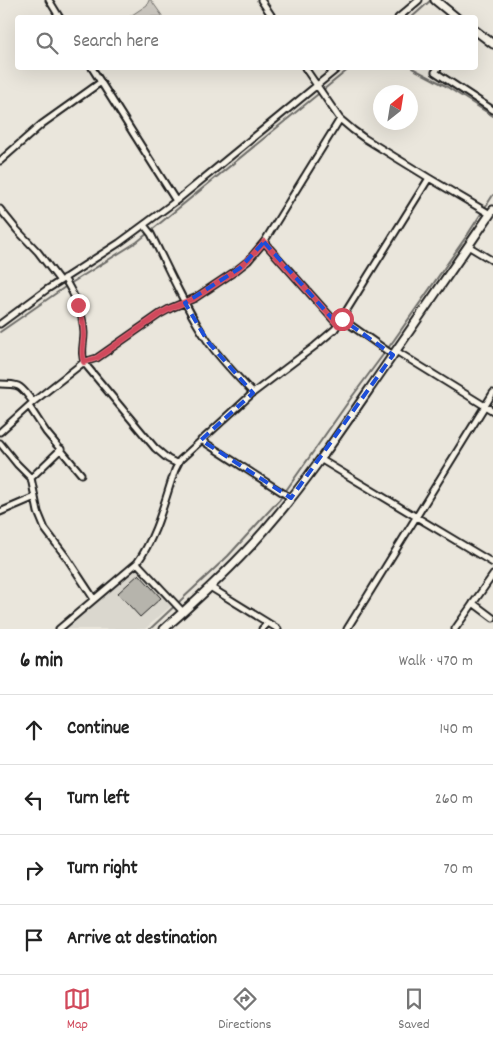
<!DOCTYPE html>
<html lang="en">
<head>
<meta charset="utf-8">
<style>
  body { margin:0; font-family:Dekko,sans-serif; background:#f2f2f2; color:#222 }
  .compass { position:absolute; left:373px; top:85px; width:45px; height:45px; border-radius:50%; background:#fff; box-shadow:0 5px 20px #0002; rotate:30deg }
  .stop { position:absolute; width:15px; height:15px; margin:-11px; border:4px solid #d1495b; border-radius:50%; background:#fff }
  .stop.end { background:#d1495b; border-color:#fff; box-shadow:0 1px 5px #0008 }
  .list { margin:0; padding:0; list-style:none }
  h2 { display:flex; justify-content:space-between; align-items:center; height:65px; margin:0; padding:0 20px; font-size:21px }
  h2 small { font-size:16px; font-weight:400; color:#767676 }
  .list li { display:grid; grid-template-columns:32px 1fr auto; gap:15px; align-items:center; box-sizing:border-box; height:70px; padding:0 20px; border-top:1px solid #e0e0e0 }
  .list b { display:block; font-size:19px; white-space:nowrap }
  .list em { font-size:16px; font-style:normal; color:#767676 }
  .icon { flex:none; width:28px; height:28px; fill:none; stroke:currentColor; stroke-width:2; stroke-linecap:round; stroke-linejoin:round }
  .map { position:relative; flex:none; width:493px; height:629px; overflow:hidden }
  .search { position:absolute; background:#fff; box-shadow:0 5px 20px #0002; left:15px; right:15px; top:15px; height:55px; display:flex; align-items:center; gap:12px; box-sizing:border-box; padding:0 18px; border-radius:5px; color:#767676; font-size:19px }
  .sheet { height:345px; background:#fff }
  nav { display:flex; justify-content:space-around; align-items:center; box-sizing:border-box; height:70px; border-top:1px solid #e0e0e0; background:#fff; font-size:14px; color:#767676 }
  nav a { display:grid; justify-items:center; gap:2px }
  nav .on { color:#d1495b }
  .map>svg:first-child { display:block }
  .built { fill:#dad7ce }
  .green { fill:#ccc8c0; stroke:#74726e }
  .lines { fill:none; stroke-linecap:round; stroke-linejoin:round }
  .stream { stroke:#6d6c68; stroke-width:2 }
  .building { fill:#b6b4ac; stroke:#1c1c1c }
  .street-casing { stroke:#1c1c1c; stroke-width:9 }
  .secondary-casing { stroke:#1c1c1c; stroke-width:11 }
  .street { stroke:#f7f3e8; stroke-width:5 }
  .secondary { stroke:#f7f3e8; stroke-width:7 }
  .route { stroke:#d1495b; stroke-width:6 }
  .marked { fill:none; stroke:#1d4ed8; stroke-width:4; stroke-dasharray:10 6; stroke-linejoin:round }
</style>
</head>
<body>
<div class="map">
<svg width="493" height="629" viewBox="0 0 493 629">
  <rect width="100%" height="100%" fill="#eae6dc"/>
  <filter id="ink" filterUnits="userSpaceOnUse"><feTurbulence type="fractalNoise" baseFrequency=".02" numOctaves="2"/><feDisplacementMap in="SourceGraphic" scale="10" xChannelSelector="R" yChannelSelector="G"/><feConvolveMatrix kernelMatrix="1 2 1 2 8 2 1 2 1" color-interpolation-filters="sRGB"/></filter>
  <g filter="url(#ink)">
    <path class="built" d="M138,568l35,36 -28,25h-81z"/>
    <path class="green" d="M149,0h2l12,17h-34l18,-12z"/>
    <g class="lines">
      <path class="stream" d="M411,18l20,-18
        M412,68l32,17 49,31
        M0,332l68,-47 69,-43 213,-174
        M150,629l78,-73 52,-57 71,-101 43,-58 74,-106 25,-39"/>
    </g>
    <path class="building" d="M139,574l22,24 -21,19 -22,-24z"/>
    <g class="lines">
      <defs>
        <path id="street" d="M49,0l11,18
          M261,0l12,18
          M398,18l21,-18
          M92,68l84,133
          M305,68l35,51 13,11 11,8 65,40 61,36
          M438,68l-3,4 58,38
          M0,161l42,-37 59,-42
          M0,209l17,21 21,22 22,29
          M144,225l7,9c18,36 34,73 56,106 13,19 30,36 46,53
          M264,242l74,83
          M468,246l25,15
          M64,278c11,18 19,34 20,55 0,11 -4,21 1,31l70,84 13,11 10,5
          M342,319l51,36
          M0,324l46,-34 73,-47 57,-42 162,-133
          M396,351l97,60
          M0,384c22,0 20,2 33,18
          M29,406l17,26 35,42
          M0,432l33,-30 51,-40 13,-4 63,-44 11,-6 24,-10 39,-26 14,-11 16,-19 76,-123
          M201,440l90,58
          M0,443l17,21 14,14
          M61,449l-30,29 7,34 7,17 22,29 27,41
          M320,459l173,104
          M0,512l35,-15
          M137,563l46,49
          M210,587l68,42
          M473,603l20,15
          M59,629l78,-66c20,-28 27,-61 38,-93l5,-10 73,-67 62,-47 20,-17 94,-151
          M262,629l6,-6
          M347,629l146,-236
          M455,629l38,-54"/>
        <path id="secondary" d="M435,0l22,18
          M476,31l17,13
          M164,629c35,-31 70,-63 100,-98 41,-47 76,-99 111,-150 39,-57 79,-114 118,-171"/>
      </defs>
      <use href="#street" class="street-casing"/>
      <use href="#secondary" class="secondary-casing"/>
      <use href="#street" class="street"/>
      <use href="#secondary" class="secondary"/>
    </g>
  </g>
  <g class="lines" filter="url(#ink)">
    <path class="route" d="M78,305c4,10 6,21 6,32 -1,9 -3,17 0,25l13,-4 63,-44 11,-6 24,-10 39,-26 14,-12 16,-18 74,83 4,-6"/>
  </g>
  <path class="marked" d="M264,242l74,83 4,-6 51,36 -102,143 -90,-58 52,-47 -45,-51 -23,-39 55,-35z"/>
</svg>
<svg class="compass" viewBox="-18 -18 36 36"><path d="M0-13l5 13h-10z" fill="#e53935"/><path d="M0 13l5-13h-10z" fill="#767676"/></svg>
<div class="stop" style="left:342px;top:319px"></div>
<div class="stop end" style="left:78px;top:305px"></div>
<div class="search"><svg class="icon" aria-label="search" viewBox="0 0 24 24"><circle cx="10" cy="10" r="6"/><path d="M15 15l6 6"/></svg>Search here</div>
</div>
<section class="sheet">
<h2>6 min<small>Walk · 470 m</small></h2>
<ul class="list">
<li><svg class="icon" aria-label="ahead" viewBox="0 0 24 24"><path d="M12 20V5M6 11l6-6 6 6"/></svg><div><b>Continue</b></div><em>140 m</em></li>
<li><svg class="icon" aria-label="left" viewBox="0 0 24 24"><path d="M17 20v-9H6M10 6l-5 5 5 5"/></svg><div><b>Turn left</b></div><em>260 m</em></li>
<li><svg class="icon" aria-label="right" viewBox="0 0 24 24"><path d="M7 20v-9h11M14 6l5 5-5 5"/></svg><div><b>Turn right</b></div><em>70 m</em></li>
<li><svg class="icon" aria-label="arrive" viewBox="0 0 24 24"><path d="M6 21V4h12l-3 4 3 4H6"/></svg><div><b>Arrive at destination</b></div></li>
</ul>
</section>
<nav>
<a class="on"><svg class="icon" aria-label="map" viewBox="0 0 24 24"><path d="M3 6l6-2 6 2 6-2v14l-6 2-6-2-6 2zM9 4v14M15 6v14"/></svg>Map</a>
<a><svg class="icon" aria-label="directions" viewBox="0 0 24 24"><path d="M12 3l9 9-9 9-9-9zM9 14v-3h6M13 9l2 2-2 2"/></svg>Directions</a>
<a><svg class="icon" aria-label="saved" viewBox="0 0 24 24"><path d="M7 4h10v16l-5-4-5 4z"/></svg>Saved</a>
</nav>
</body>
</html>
